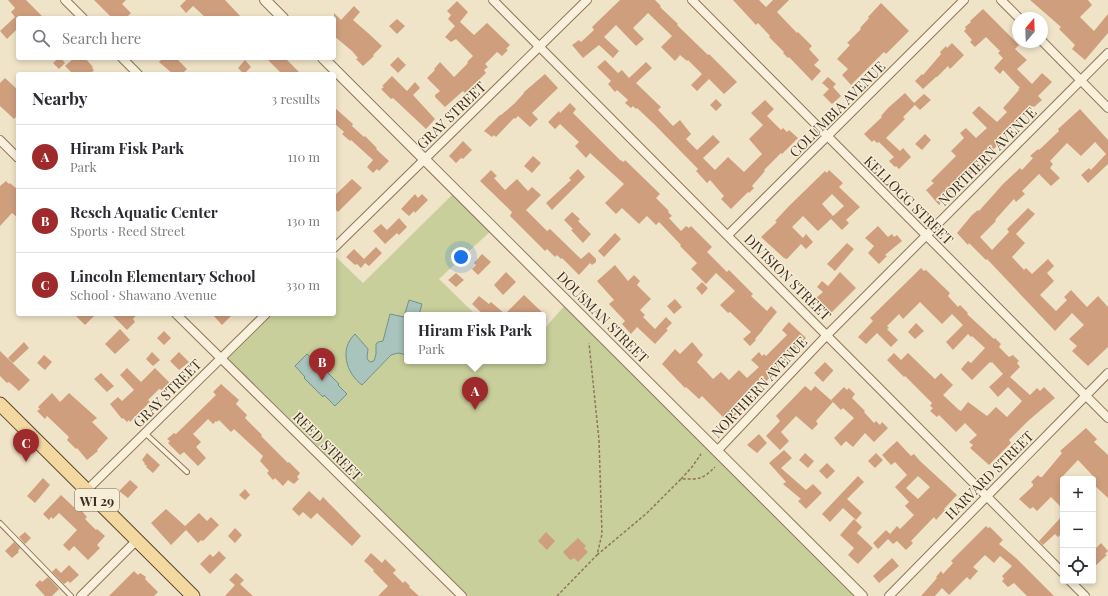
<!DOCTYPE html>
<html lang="en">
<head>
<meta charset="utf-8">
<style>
  body { margin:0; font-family:"Playfair Display",serif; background:#f7f7f7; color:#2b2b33 }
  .controls { position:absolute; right:12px; bottom:12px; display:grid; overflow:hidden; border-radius:4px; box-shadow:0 2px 6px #0003 }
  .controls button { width:36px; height:36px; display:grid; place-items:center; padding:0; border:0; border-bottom:1px solid #e1e1e2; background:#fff; color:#2b2b33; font:20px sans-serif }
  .compass { position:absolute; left:1012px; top:12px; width:36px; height:36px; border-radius:50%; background:#fff; box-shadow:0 2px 6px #0003; rotate:19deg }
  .you { position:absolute; left:461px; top:257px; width:14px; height:14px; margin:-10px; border:3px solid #fff; border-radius:50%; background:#1a73e8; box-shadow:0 0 0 6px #1a73e833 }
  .badge { display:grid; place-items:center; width:26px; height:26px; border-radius:50%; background:#9e2a2b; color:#fff; font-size:13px; font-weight:700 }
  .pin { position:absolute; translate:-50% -33px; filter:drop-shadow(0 1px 2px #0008) }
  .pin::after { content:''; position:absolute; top:21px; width:14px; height:12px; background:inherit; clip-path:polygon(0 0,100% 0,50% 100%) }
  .popup { position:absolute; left:404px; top:312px; width:142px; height:52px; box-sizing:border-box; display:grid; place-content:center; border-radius:4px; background:#fff; filter:drop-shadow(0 1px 3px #0005); font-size:13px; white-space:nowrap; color:#7c7c81 }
  .popup b { font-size:15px; color:#2b2b33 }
  .popup::after { content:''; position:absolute; left:50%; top:100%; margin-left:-8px; border:8px solid transparent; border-top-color:#fff }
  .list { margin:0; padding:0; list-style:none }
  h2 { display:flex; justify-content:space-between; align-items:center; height:52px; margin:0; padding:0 16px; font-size:17px }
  h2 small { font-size:13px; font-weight:400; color:#7c7c81 }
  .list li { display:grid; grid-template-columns:26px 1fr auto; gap:12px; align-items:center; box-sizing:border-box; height:64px; padding:0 16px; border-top:1px solid #e1e1e2 }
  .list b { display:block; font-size:15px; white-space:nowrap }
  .list p { margin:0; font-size:13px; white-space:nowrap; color:#7c7c81 }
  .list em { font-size:13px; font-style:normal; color:#7c7c81 }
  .icon { flex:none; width:22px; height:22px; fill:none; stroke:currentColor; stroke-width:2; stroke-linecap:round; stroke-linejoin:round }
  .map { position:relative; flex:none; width:1108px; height:596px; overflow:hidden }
  .search { position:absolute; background:#fff; box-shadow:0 2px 6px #0003; left:16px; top:16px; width:320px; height:44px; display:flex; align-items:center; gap:10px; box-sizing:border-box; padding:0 14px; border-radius:4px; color:#7c7c81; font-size:15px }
  .panel { position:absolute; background:#fff; box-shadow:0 2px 6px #0003; left:16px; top:72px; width:320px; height:244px; border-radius:4px }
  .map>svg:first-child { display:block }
  .green { fill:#c9cf9b }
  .water { fill:#a9c4bc; stroke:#6f938a }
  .building { fill:#cf9f7d; fill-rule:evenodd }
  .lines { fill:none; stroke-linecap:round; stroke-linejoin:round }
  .service-casing { stroke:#8d765c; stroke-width:6 }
  .minor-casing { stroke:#8d765c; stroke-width:10 }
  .tertiary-casing { stroke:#8d765c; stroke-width:12 }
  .primary-casing { stroke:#5b4430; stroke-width:15 }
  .path { stroke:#8d765c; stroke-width:1.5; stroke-dasharray:3 2; stroke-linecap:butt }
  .service { stroke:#faf1dc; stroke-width:4 }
  .minor { stroke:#faf1dc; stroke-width:8 }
  .tertiary { stroke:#faf1dc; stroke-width:10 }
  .primary { stroke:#f3d9a0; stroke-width:13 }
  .labels { text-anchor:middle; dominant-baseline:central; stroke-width:3; stroke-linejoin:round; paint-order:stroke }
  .shield { fill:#f7eed8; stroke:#756857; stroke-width:1 }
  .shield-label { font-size:13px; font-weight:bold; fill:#3d2e20 }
  .street-label { font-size:14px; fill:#3d2e20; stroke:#f7eed8 }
</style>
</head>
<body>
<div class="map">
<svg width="1108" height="596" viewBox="0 0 1108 596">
  <rect width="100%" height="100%" fill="#f0e4c8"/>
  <path class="green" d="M457,190l37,38 -55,51 37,36h-69v46h136v-31l25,-28 294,294h-400l-241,-238 45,-44h68v-59l29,28z"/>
  <path class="water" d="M409,300l13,4 -3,11h-12v40l-9,-2 -7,2 -29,30c-16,-12 -23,-36 -7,-51l13,15 -1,9 1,2 2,2 4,-1 2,-7v-10l2,-2 5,-1 7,-27 14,3z
    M307,354l8,7h1l23,23 -1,1 9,9 -12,12 -11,-11 -1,2 -19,-19 1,-1 -10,-11z"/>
  <path class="building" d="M8,0h18l18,18h-26v10l-11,11 -7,-8 15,-14 -4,-5 4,-4z
    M94,0h32l-4,4 9,9 -5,5h-14z
    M186,0h39l17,18h-36l-13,-12 -7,7 -6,-7z
    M620,0h35l6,6 -1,1 18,17 -1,1 31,30 1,-1 28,28 -13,12 -15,-15 -12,12 -6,-6 11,-11 -14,-14 -1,1 -7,-6 -5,6 -14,-14 11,-11 -24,-23 -15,15 11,11 -8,7 -20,-21 -12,12 15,14 -6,7 -14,-13 -16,13 -11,-13 7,-5 2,2 13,-12 -2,-3z
    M733,0h26l7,7 7,-7h16l-12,12 20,21 1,-1 14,14 -3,3 10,11 -5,5 7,6 -9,10 -23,-24 -1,1 -5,-5 1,-1 -15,-15 1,-1 -12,-13 -2,2z
    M1030,0h58l4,5 -12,12 14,14 14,-17v19l-23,27 -13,-11 3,-4 -16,-16 2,-2z
    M457,1l11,11 -8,10 14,13 13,-12 23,22 -4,4 2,1 -6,6 -5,-4 -12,12 3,3 -4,3 2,3 -21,20 -2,-2 -18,16 -10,-10v-2l5,-4 -13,-13 8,-8 -1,-1 6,-7 14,15 14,-14 -1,-1 6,-6 -17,-17 -5,3 -6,-5 10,-11 -7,-7 3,-4 -4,-4z
    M881,3l28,28 -23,23 -2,-2 -33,33 -9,-10 6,-6 -11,-10 13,-14 -3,-2 14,-14 -1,-1 9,-10 -1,-1z
    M354,6l6,6 -7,8 15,13 14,13 -9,9 1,1 -11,10 -7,-7 2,-1 -6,-7 -18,-15v-23l7,7z
    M983,9l36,36 -4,4 12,11 -10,9 15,15 10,-11 10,9 -14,14 4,4 -8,7 -1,-1 -37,36 2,3 -50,48 1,1 -10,11 -13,-15 8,-7 -3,-2 25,-25 -5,-5 13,-13 -4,-5 6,-5 10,10 11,-10 -15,-15 7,-7 18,16 10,-10 -4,-4 16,-18 -1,-1 2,-1 -17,-18 -3,4 -6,-6 9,-10 -5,-5 2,-2 -14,-14 -11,10 -5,-5 2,-2 -8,-9 2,-2 -1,-2 6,-5 -1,-1z
    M397,19l8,7 -8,8 -8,-8z
    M952,43l12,12 -14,14 -2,-3 -11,11h-1l-13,12 -8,-8 7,-7 1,1 18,-21 -1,-2 6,-6 1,2z
    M398,57l8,8 -8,8 -8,-8z
    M59,58h2l4,5 -6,6 -6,-6z
    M74,58h11l8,9 -1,1 2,2 -4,4h-17l-8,-8z
    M163,58h13l11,11 -5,5h-9l-14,-12z
    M266,58h19l16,16h-19z
    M245,60l6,7 -7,7 -6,-6z
    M605,60l13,13 4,-3 7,8 17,-16 6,6 -16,15 25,24 -3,3 15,16 7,-6 11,14 -5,5 11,11 16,-15 7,7 -17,16 12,12 13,-13 16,15 18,-18 -13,-15 14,-14 -12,-12 14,-13 9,9 -7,7 14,14 2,-2 4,4 2,-2 9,8 -16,16 -1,-1 -17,17 1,1 -13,15 2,2 -5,5 -1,-1 -17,17 -10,-10 3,-3 -14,-16 -3,3 -11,-12 2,-2 -43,-44 -18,-17 -1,1 -3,-3 -2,2 -6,-5 3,-3 -11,-10 -2,2 -7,-8 3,-3 -14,-14z
    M545,74l13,14 -26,25 6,6 -8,8 -12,-11 -3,3 -1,-1 -18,19 -2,-2 -2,2 -8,-6 16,-16h1l13,-11 10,-11v-1z
    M392,76l15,15 8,-9 5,6 -7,7 22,24 -9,10 -33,-31 -2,1 -10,-10 3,-2 -2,-1z
    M828,77l8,7 -3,3 8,9 -9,8 -9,-9 6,-6 -7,-6z
    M5,78l13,12v25l-4,4 -14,-13v-23z
    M905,93l9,10 10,-9 7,6 -11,10 -5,-5 -12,12 2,2 -19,19 14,13 3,-3 8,9 -12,12 -3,-3 -1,1 -6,-6 5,-4 -15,-15 -2,1 -3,-3 -2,2 -8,-8 18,-17 -1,-1 7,-8z
    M716,99l6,6 -6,6 -6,-6z
    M570,103l6,6 -3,4 47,47 4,2 1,-2 35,34 -4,4 13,13 -1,1 4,4 -3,2 12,13 5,-5 3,2 2,-2 21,21 -5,5 20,20 2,-2 24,24 -2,2 16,15 4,-5 6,6 -14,17v1l-8,9 1,1 -6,6 -7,-7 8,-7 -21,-20 -2,1 -8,-8 15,-14 -19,-18 -10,11 -15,-15 6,-6 -17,-17 1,-1 -22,-23 -3,3 -9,-9 -8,8 -17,-16 -6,6 -11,-11 19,-19 -34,-31 -4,5 -11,-12 4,-4 -19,-18 -5,5 -7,-7 11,-11 1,2z
    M334,107l19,17 -1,2 12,11 1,-1 12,12 -1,1 13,12 -10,10 -2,-2 -4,4 -6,-6 6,-7 -22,-20 -1,1 -8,-7 2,-2 -10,-9z
    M1080,109l28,31v24l-20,19 -7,-8 8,-7 2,2 15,-16 -11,-12 -14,14 -14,-13 -17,18 3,3 -3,4 10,10 -9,8 -12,-12 -17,17 3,3 -9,8 -2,-3 -19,21 1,1 -16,16 12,13 17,-18 -2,-3 21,-21 7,6 -19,20 9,9 -13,14 12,13 2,-2 6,6 16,-15 6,7 -7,7 7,8 -14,14 16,16 11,-11 -3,-3 7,-7 16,17 11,-11 10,11v40l-20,19 -16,-15 5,-5 -8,-7 15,-14 -12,-12 -17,18 -68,-72 -1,1 -17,-17 -1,2 -11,-12 15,-18 6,-5 1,1 24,-27 17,-16 2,2 11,-12 -3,-2 8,-7 1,1 20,-19 -1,-2z
    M925,134l6,6 -9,10 -7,-6z
    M463,141l9,9 -9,9 -2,-1 -5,5 -7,-7z
    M533,156l8,7 -9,10 -8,-7z
    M578,169l7,8 -33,33 -6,-7 25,-23 -2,-2z
    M491,170l6,6 -3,2 11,12 12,-11 11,12 4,-4 9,8 -15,15 21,21 3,-2 31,30 8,-7 7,7v3l-4,3 -2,-2 -11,12 -17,-17 -1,1 -4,-4 -2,2 -8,-8 -2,2 -35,-35 2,-4 -32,-31z
    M829,170l14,13 -4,4 21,20 -14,13 3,3 -7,7 -11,-11 -13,12 -15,-15 -11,11 11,11 3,-4 7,8 -7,7 -5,-5 -14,15 -3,-1 -23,-21 16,-15 -2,-1 14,-15 36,-35 2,2zM832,194l12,12 -11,10 -11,-12z
    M352,179l10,9 -24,24 -4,-4v-12z
    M6,181l3,3 1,-1 8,7v28l-6,-5 -12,13v-40z
    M415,194l3,4 4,-4 6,6 -13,13 -1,-2 -5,5 -8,-7z
    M572,212l8,7 -2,2 13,13 -8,9 -12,-13 2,-1 -9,-9z
    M399,218l8,9 -8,8 -2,-2 -12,11 -12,-13 8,-7 6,6z
    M878,226l10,11 4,-3 2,3 3,-2 5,6 -17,14 2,1 -8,8 -11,-11 6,-7 -9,-8z
    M615,233l6,6 -17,18 -6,-6z
    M847,243l7,6 -19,22 -8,-7z
    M376,247l6,6 -13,13 -4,-3 -4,5 -4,-4 -2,1 -9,-8 8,-8 10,10z
    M482,254l9,8 -13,13 -6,-6 4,-4 -2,-2z
    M615,265l13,16 6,-6 6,6 -3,4 14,14 -11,11 5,5 -2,2 12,12 11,-12 6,6 -6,6 2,1 -13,14 -18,-17 -6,7 -9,-10 3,-3 -16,-17 5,-4 -17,-19z
    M921,268l3,3 2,-1 24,23 -2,3 10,11 2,-2 8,8 -1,1 27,25 1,-1 6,6 -2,3 10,10 4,-2 6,6 -2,2 3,4 -10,10 20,18 7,-7 3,3 4,-4 11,11 -27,23 -19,19 2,3 -22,22 -19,-17 3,-3 -4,-3 8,-7 -12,-12 -9,9 -17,-17 -2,2 -7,-6 3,-3 -3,-2 2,-3 -27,-27 -1,1 -17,-17 7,-7 7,7 7,-7 27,26 6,-6 12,12 -10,10 16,15 2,1 7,-9 19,14 9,-9 11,10 15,-16 -14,-14 -10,10 -9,-10 14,-13 -11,-12 -1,1 -1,-1 -18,18 -11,-11 7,-8 3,2 14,-15 -13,-12 -1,1 -3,-3 -15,16 -7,-8 17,-17 -11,-11 -10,10 -22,-22 -17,17 -4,-5 -12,12 2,2 -2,1 11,11 -7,7 -14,-14 -11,11 -8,-7 15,-16 -3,-3z
    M506,272l10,10 -13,13 -9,-10z
    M840,272l16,16 -25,25 -15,-15 7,-6 -6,-5 5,-6 6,5z
    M456,273l8,7 -8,7 -8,-7z
    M702,282l6,6 -6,7 -6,-7z
    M524,295l21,20h-61l-12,-11 7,-8 10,8 2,-2 14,12z
    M675,299l7,8 -8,7 -7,-8z
    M74,314h22l-11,11z
    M111,314h26l-4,5 2,3 -8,8z
    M212,314h21l-11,11z
    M789,322l17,16 -30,32 1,1 -18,17 -4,-5 -17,18 1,2 -1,1 4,5 -14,13 -26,-26 -3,3 -13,-12 -1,1 -23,-24 13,-15 5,5 12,-12 11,13 -6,7 16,17 8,-7 8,8 10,-10 8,8 12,-11 -8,-7 8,-8 3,4 2,-2 2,2 21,-21 -5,-5z
    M916,323l8,8 -9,8 -7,-7z
    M120,329l10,11 -15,14 -10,-10z
    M164,331l7,7 -7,7 -7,-7z
    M24,342l5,6 -16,15 -5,-5z
    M0,351l30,29 -11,11 -10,-9 -2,1 -7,-7z
    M152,352l8,8 -7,6 -7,-7z
    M179,352l10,10 -10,8 -9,-9z
    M44,355l8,7 -7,8 -8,-7z
    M825,362l8,8v1l-10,11 -9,-9z
    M127,368l14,14 14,-14 15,15 -8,7 -3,-1 -11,11 2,2 -20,20 -1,-2 -2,2 -4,-4 -1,1 -12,-15 8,-7 4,4 12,-11 -14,-15z
    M101,373l13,13 -7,6 -13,-13z
    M221,384l18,16 -3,4 11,11 -2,3 17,17 -1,1 27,27 1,-1 11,11 -3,4 2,2 -5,5 -6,-4 -5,6 -8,-8 -2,2 -6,-7 2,-2 -9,-10 3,-5 -29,-27 -3,3 -12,-12 -2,2 -1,-1 -3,3 -5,-5 -15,15 8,8 -5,5 10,11 -8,8 -14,-14 -4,3 -12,-12 2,-2 -3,-2 7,-6 2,1 40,-39 -3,-3z
    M805,386l6,5 4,-5 18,16 -17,19 2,3 -6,6 -16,-14 -15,16 8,9 -9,9 -14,-14 14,-15 -4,-5z
    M844,387l3,3 2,-2 6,6 -3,4 13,13 -1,1 10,11 2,-2 4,4 2,-3 6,6 -14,14 -9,-9 -12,14 -7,-6 -5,5 -7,-8 20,-20 -11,-10 -2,2 -10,-10z
    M52,393l8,9 9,-9 28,25 -5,4 16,16 -11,12 1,1 -11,9 -10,-12 -1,1 -9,-9 2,-3 -22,-21 -2,3 -8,-8 3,-2 -2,-2z
    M1086,428l11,11 -3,3 14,13v43l-15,-14v-8l-15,-16 -15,16v33l-12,-12 -14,14 -4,-4 -3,2 -11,-10 14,-13v-2l-2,-2 7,-7 2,2h2l20,-24 -2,-2z
    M759,434l8,9 -10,10 -10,-8z
    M897,441l14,15 3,-2 6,7 37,34 -13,14 1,1 -9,10 -2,-3 -23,24 2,2 -7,7 -9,-9 -4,3 -5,-5 -10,10 -5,-6 13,-13 4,4 7,-8 3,3 14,-14 -9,-9 4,-4 -14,-15 12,-12 -12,-13 -4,3 -9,-10zM918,476l12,11 -12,12 -12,-11z
    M784,450l8,8 -11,10 25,22 7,-6 9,9 -16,16 -8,-8 3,-2 -18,-15 3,-2 -17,-19z
    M147,453l13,12 -7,8 -7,-6 1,-1 -3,-2 1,-1 -3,-3z
    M805,453l9,8 -6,7 -9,-8z
    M876,453l7,7 -8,8 -7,-7z
    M827,463l8,8 -8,8 -8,-8z
    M858,476l6,6 -17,17 15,14 -6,7 -13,-12 -13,14 -8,-8z
    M43,478l7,7 -15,18 -8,-7z
    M130,480l8,7 -10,11 -9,-7z
    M245,489l5,6 -5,5 -6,-5z
    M309,491l11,10 3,-4 38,39 -9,10 -35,-33 -6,6 -8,-7 -4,4 -7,-7z
    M61,495l18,17 2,-2 6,7 -2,2 11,11 1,-1 8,7 -8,9 3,3 -12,12 -14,-14 -5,5 -6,-6 14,-15 -18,-17 -6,6 -2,-2 -2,3 -6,-6z
    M166,509l19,17 14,-13 8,8 4,-4 8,8 -16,16 -2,-1 -3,3 -12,-13 -15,15 -20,-22z
    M1063,515v17l-5,5 -3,-3 -12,11 -4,-4z
    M854,519l8,8 -5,6 16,15 -15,16 -10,-9 6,-7 -14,-13z
    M986,526l2,2 2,-1 13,13 -4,4 17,14 38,38h-27l-13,-13 -6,4 -6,-6 2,-2 -2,-3 10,-10 -12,-10 -6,7 -9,-8 -12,12 5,4 -8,9 -3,-3 -18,18 -7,-7 -7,8h-14l16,-18 -1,-1 5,-6 2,3 10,-11 -2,-2z
    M235,528l7,7 -7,8 -7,-7z
    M25,532l6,6 -6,6 -6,-7z
    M546,532l9,9 -8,9 -9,-9z
    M578,538l8,8 -2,2 4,4 -10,10 -4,-4 -3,2 -2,-1 -6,-7z
    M14,542l6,6 -2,3 1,1 -7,6 -7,-7z
    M1101,543l7,8 -3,3 2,1 -14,13v-17z
    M219,551l7,7 -16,16 -10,-10 10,-10 3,3z
    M371,553l11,10 3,-4 11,11 -3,3 10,10 2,-2 5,5 -1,1 10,9h-41l10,-10 -15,-15 1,-1 -10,-9z
    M892,558l7,8 -20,17 -6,-7z
    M69,565l10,10 -9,8 -2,-2 -4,3 -12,-12 4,-4 5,5z
    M134,571l4,4 2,-2 6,4 -1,2 13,13 -4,4h-45z
    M236,573l8,7 -4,4 13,12h-28l10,-11 -6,-5z
    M48,577l11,12 -7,7h-7l-10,-11 5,-5 2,2z"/>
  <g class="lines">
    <defs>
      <path id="service" d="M145,433l42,39
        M0,523l71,73"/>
      <path id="minor" d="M65,0l18,18
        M493,0l570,573
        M692,0l416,418
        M1001,0l18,18
        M1042,41l66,67
        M122,58l16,16
        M0,140l18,18
        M728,235l236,-235
        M334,248l253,-248
        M176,314l286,282
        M717,451l110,-116 281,-282
        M87,490l179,-176
        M1070,581l15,15
        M81,596l56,-56
        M889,596l219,-223"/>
      <path id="tertiary" d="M265,0l18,18
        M323,58l539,538"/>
      <path id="primary" d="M0,404l193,192"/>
    </defs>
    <use href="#service" class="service-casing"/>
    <use href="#minor" class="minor-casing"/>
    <use href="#tertiary" class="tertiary-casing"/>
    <use href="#primary" class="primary-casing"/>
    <path class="path" d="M681,479l11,-12 9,-13
      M597,555l50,-42 34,-34c18,0 21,1 34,-12
      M557,596l40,-41 5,-21 -3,-94 -10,-97"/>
    <use href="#service" class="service"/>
    <use href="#minor" class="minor"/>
    <use href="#tertiary" class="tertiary"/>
    <use href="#primary" class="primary"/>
  </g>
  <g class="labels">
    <rect class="shield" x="75" y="489" width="44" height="22" rx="3"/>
    <g class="shield-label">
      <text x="97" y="500">WI 29</text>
    </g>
    <g class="street-label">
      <text transform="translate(837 109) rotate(-45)">COLUMBIA AVENUE</text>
      <text transform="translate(451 115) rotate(-44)">GRAY STREET</text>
      <text transform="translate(987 156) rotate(-45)">NORTHERN AVENUE</text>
      <text transform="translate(909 200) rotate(45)">KELLOGG STREET</text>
      <text transform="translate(788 277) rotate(45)">DIVISION STREET</text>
      <text transform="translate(603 317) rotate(45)">DOUSMAN STREET</text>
      <text transform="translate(759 387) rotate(-47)">NORTHERN AVENUE</text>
      <text transform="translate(167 393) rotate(-45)">GRAY STREET</text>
      <text transform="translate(328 446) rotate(45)">REED STREET</text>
      <text transform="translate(989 475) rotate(-45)">HARVARD STREET</text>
    </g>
  </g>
</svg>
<div class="controls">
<button>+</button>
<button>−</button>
<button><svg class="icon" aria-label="locate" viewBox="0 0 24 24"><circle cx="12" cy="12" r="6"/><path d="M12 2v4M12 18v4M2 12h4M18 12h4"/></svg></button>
</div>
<svg class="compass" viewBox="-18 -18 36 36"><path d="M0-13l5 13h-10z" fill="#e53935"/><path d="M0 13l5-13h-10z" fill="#7c7c81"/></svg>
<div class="you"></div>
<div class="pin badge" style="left:475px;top:410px">A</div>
<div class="popup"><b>Hiram Fisk Park</b>Park</div>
<div class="pin badge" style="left:322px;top:381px">B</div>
<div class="pin badge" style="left:26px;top:462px">C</div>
<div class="search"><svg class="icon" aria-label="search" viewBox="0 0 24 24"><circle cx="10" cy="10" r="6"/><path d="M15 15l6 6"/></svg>Search here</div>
<section class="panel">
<h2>Nearby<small>3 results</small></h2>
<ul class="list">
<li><span class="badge">A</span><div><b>Hiram Fisk Park</b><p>Park</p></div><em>110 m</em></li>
<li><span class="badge">B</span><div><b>Resch Aquatic Center</b><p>Sports · Reed Street</p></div><em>130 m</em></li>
<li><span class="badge">C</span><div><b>Lincoln Elementary School</b><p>School · Shawano Avenue</p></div><em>330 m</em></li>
</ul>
</section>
</div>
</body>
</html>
